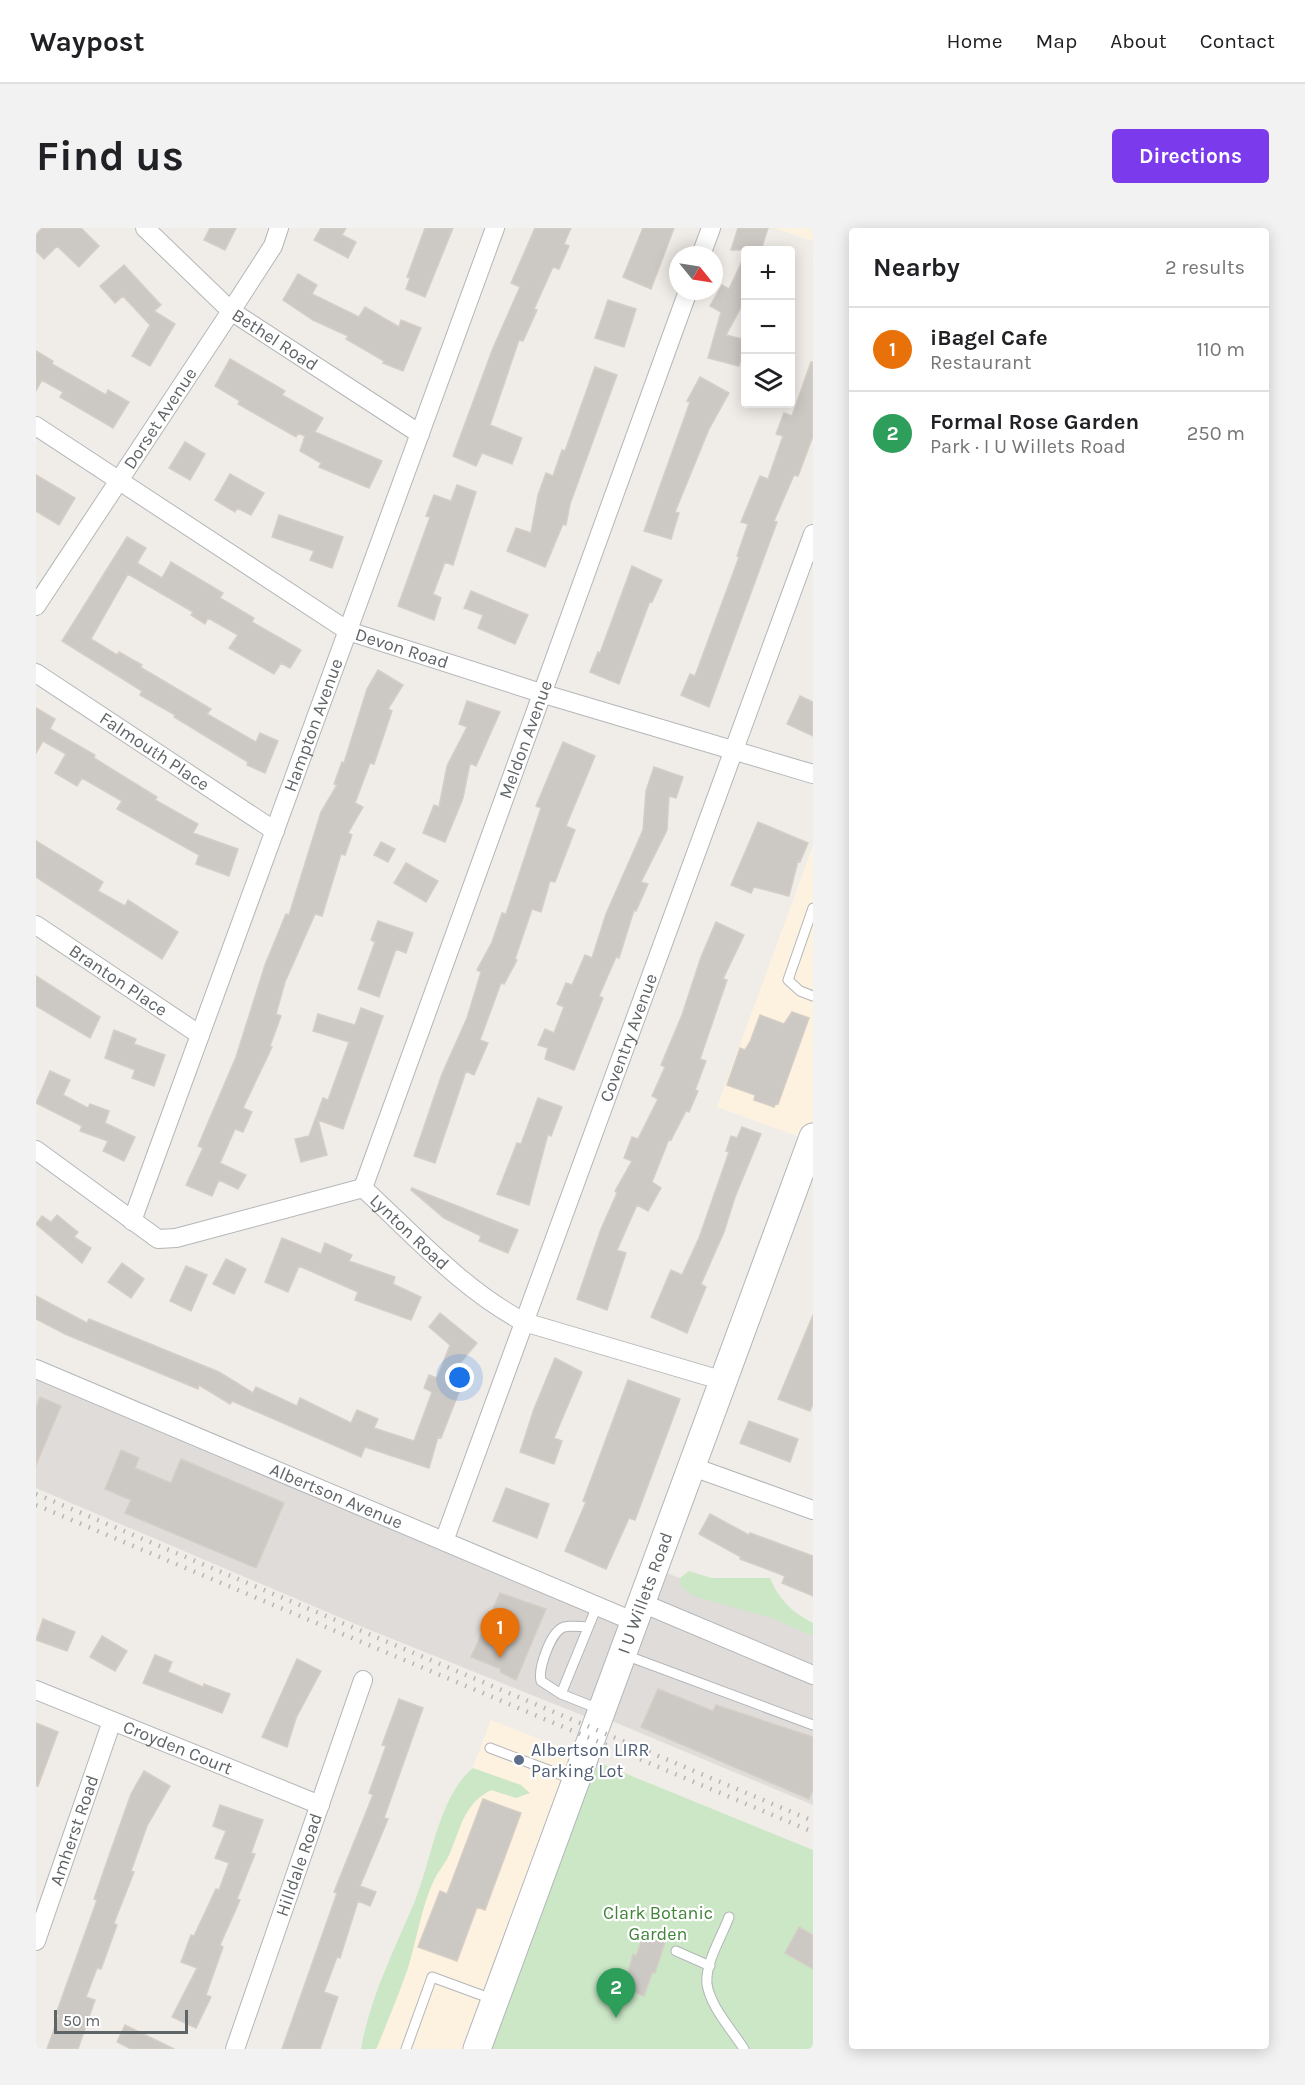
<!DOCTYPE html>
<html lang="en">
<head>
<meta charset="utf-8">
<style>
  body { margin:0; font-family:Karla,sans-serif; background:#f2f2f2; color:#202124 }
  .controls { position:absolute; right:18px; top:18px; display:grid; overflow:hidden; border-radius:6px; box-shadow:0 3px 15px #0003 }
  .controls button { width:54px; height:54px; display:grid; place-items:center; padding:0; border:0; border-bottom:2px solid #e0e0e0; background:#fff; color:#202124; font:30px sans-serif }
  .compass { position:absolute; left:633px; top:18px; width:54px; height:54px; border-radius:50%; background:#fff; box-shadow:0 3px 15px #0003; rotate:120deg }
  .scale { position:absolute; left:18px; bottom:15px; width:134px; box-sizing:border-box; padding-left:6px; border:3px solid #5f6467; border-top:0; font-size:16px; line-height:21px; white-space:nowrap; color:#5f6467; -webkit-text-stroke:4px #fff; paint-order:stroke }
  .you { position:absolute; left:424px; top:1150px; width:21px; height:21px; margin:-15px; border:4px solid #fff; border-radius:50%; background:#1a73e8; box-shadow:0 0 0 9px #1a73e833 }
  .badge { display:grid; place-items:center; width:39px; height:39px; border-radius:50%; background:#7c3aed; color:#fff; font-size:20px; font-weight:700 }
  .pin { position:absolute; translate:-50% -50px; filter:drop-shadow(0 2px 3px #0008) }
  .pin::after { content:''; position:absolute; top:32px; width:21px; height:18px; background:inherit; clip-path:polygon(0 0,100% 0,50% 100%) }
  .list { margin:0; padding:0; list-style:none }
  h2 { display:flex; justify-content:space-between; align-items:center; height:78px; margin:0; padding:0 24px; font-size:26px }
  h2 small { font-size:20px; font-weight:400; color:#757577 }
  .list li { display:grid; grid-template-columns:39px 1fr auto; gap:18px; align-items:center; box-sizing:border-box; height:84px; padding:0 24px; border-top:2px solid #e0e0e0 }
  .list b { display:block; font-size:22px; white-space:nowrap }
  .list p { margin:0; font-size:20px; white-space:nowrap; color:#757577 }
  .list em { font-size:20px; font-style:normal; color:#757577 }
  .icon { flex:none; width:33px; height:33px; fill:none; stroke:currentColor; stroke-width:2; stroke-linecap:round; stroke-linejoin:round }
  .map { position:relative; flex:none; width:777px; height:1821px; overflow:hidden; border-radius:6px }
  header { display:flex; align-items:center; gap:36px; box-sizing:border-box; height:84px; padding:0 30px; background:#fff; border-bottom:2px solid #e0e0e0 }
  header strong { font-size:28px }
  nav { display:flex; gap:33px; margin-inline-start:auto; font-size:21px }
  .intro { display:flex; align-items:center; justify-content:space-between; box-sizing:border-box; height:144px; padding:0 36px }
  h1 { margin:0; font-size:42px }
  .button { padding:15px 27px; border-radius:6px; background:#7c3aed; color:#fff; font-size:21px; font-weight:700 }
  main { display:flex; gap:36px; padding:0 36px }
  aside { flex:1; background:#fff; border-radius:6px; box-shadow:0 3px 15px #0003 }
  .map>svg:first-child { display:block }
  .commercial { fill:#fdf2e0 }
  .industrial { fill:#dfdcda }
  .green { fill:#cbe7c6 }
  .building { fill:#ccc8c4; stroke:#d5cec6; stroke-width:1.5 }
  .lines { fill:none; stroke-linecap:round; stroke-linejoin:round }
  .service-casing { stroke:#b3b6b9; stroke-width:11 }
  .minor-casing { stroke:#b3b6b9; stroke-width:20 }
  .secondary-casing { stroke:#b2b6b9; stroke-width:29 }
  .service { stroke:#fff; stroke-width:9 }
  .minor { stroke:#fff; stroke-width:18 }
  .secondary { stroke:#fff; stroke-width:27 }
  .rail { stroke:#b4b5b5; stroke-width:4.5; stroke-dasharray:1.5 8; stroke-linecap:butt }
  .service-dot { fill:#5c6f8a; stroke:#fff; stroke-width:2 }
  .labels { text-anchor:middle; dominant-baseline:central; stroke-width:4.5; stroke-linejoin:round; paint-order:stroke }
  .street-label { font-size:18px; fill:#5f6467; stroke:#fff }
  .service-label { font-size:18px; fill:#4e5e75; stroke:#fff; text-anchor:start }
  .park-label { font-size:18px; fill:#418439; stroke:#fff }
</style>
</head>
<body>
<header>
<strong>Waypost</strong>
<nav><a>Home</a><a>Map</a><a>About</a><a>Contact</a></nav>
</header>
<div class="intro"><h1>Find us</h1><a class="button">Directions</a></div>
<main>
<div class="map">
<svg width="777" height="1821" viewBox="0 0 777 1821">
  <rect width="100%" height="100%" fill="#f0ede8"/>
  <path class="commercial" d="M738,0h39v13z
    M777,618v291l-2,4 -94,-34z
    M455,1492l94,37 -108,292h-111z"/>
  <path class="industrial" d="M0,1140l599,254 19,-54 159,62v175l-211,-88 -3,5 -239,-96 -324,-138z"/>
  <path class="green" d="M653,1343l22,7h59c8,21 23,35 43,45v13l-41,-18 -79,-22 -13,-10v-8z
    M549,1529l228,93v199h-335z
    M437,1540l48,17 9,8 -14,5 -25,-8c-27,14 -30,37 -41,63 -4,10 -12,18 -16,27 -13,28 -17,59 -26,88 -9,26 -20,52 -30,77l-2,4h-15c9,-53 35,-102 55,-151 16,-40 23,-102 57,-130z"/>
  <path class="building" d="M6,0h39l18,18 -20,21 -22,-21 -13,13 -8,-8v-16z
    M174,0h26l-11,22 -21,-10z
    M285,0h25l-4,7 14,7 -8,16 -34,-18z
    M389,0h28l-28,69 -19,-8 4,-11 -3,-1z
    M499,0h36l-7,16 5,2 -10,23 -6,-2 -19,42 3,1 -14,31 -4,-1 -29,85 32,13 -10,26 -30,-11 -6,13 -23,-10 40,-108 27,-61 -9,-4z
    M607,0h31l-23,61 -28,-12z
    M702,0h30l-7,22h-30z
    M710,25v45l-20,37 20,5 -7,26 -31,-8 13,-46 -11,-6 12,-21 7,4z
    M88,37l37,40 -7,6 21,13 -25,42 -18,-10 18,-31 -27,-29 -8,7 -15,-17z
    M262,46l19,11 -5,9 47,23 6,-10 34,20 2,-7 20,8 -18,43 -20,-8 1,-2 -38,-22 2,-3 -35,-16 -30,-20z
    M572,72l28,9 -12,38 -29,-9z
    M0,123l17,10 -1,3 54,31 2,-5 21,12 -16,26 -53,-31 3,-5 -21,-12 -6,11z
    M194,131l55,32 -3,4 41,23 -8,14 67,29 -13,27 -50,-21 2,-4 -21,-12 5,-15 -7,-3 -2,4 -58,-33 2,-3 -25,-15z
    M775,134h2v74l-15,40 -4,-1 -20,46 3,1 -68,185 -28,-12 9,-21 5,2 44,-119 -2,-1 11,-32 -7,-2 19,-46 8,3 15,-43 -7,-2 8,-21 8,3z
    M559,139l22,8 -47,129 -4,21 -3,-1 -18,43 -38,-16 9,-23 15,5 7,-38 8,-22 7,3 9,-26 3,1z
    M664,149l29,16 -20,36 -34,83 4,1 -8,26 -27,-8 46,-129 -3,-1z
    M149,214l20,12 -15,26 -21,-12z
    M194,246l34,19 -13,22 -14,-7 -2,4 -20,-12z
    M0,247l39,23 -16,27 -23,-14z
    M421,257l19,7 -23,73 -8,-3 -12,32 8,4 -7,22 -36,-14 32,-89 -4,-1 8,-21 17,6z
    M243,287l64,22 -11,31 -22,-8 4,-9 -42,-14z
    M91,309l19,11 -9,15 25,15 9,-16 52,31 -3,5 34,20 -2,4 49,28 -11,18 -9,-5 -7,11 -45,-26 9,-13 -30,-17 -3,6 -14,-9 2,-3 -65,-38 -37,65 26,16 2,-3 23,13 -2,2 71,42 -4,5 49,28 4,-9 18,8 -13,32 -18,-8 1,-3 -74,-45 1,-2 -35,-20 2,-4 -80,-50z
    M596,338l30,14 -10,22 -2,-1 -31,83 -29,-12 8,-20 2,1z
    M435,363l57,24 -13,29 -37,-16 5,-13 -19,-7z
    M342,442l25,15 -15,24 4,2 -18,53 -4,-1 -15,40 8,4 -15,26 4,2 -7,20 -4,-1 -19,62 -7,-2 -30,68 -9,32 5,2 -11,30 2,1 -29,61 9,4 -9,20 -8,-3 -15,34 26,12 -8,14 -19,-9 -7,16 -26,-11 17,-37 -5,-2 38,-89 29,-92 21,-51 3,1 32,-103 16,-27 -3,-1 8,-22 2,1 23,-74z
    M764,468l13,6v34l-26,-12z
    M431,473l33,11 -24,54 -6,-3 -7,35 -18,44 -22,-9 11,-28 5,2 8,-41 20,-39 -8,-3z
    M0,480l19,11 -5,10 45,26 -1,3 63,39 -2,3 43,24 -5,9 45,16 -9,27 -33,-12 3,-9 -82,-46 5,-8 -40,-23 -5,8 -22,-13 11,-19 -23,-13 -7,12z
    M527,514l32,14 -29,70 9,4 -20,52 -5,-1 -9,31 -9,-3 -17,50 2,1 -13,24 -3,-1 -21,57 8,3 -14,32 -8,-4 -31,92 -21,-7 28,-82 25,-56 14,-46 -4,-2 15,-28 10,-29 4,1 35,-106 -5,-2z
    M618,539l29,10 -7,21 -7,-2 -2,34 -26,52 7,2 -12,27 -2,-1 -15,48 -3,-1 -17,39 4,2 -29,72 -29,-11 3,-11 -10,-3 7,-16 9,4 10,-26 -7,-3 9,-21 6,2 13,-30 7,3 14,-44 37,-84 3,-39z
    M722,594l50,21 -8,19 -2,-1 -9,35 -35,-9 -3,6 -20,-8z
    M0,613l67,41 -5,9 27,15 3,-6 50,32 -16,27 -126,-82z
    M345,614l14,7 -7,13 -14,-7z
    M370,635l32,18 -12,21 -32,-19z
    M342,693l35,12 -7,20 -10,-4 -17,48 -21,-8 17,-47 -4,-2z
    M680,694l28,13 -21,44 4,1 -27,79 6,2 -11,29 3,1 -9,21 -3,-1 -15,29 -2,-1 -17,43 9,6 -13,23 -11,-6 -20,45 9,3 -19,57 -30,-11 24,-70 16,-36 -2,-2 17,-30 -8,-3 8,-21 6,2 20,-40 -6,-3 13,-29 -4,-2 21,-50 19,-58z
    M0,748l64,41 -10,21 -54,-32z
    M325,780l22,8 -40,113 -25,-9 9,35 -26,7 -6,-23 14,-3 14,-38 5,2 21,-58 -36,-11 5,-17 37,11z
    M756,784l17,6 -31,86 -2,-1 -2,4 -20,-7 1,-5 -28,-10 13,-37 5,2 5,-8 10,-27 24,9z
    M78,802l22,9 -2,5 31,11 -11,31 -22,-8 3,-8 -30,-12z
    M14,843l20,9 -7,15 25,13 2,-4 19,7 -4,12 30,14 -11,24 -21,-10 5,-10 -28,-10 2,-5 -46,-23z
    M502,870l24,9 -11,29 -3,-2 -19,71 -32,-11 20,-51 4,1z
    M706,899l19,7 -26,63 -11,35 -23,52 5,3 -19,46 -36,-16 20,-47 11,5 17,-37 30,-86 -3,-1 5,-15 6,2z
    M376,960l106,42 -10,23 -29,-12 2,-5 -37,-18 -33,-28z
    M21,987l21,17 -4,5 17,11 -9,15 -46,-39 6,-8 9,6z
    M246,1010l39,16 4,-11 27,12 -3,6 46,16 -2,7 28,13 -10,23 -56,-20 3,-8 -59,-26 -11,26 -23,-10z
    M190,1031l20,10 -12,25 -21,-10z
    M86,1035l22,16 -13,19 -23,-16z
    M150,1038l21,9 -16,36 -21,-10z
    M0,1068l51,27 2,-4 130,53 34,21 3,-6 41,19 3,-8 51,25 6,-13 21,9 -4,9 40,13 18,-49 -8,-4 5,-13 8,3 13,-33 -21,-18 11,-14 37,30 -22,26 11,5 -25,64 -3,-1 -9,31 -64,-21 -4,10 -129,-56 -2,3 -31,-19 -1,4 -133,-55 -29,-15z
    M777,1087v89l-3,7 -32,-12z
    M519,1130l27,14 -28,66 8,3 -8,23 -34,-12 14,-43z
    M592,1152l52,19 -45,121 -6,-2 -23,51 -41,-18 21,-49 -3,-1z
    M4,1169l21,9 -25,59v-57z
    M713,1193l49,18 -8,23 -50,-19z
    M85,1222l18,8 -4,10 36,15 10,-24 103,44 -28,65 -131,-55 6,-13 -26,-11z
    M470,1260l43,16 -12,34 -44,-17z
    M674,1286l39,21 1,-2 63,23v40l-31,-13 3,-7 -45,-17 1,-2 -42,-23z
    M464,1365l46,16 -30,71 -16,-8 1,-3 -30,-12z
    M7,1391l32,13 -8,19 -31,-11z
    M66,1408l25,15 -12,20 -25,-14z
    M119,1427l17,7 -4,10 35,15 1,-3 26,10 -8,19 -79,-30z
    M261,1431l24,12 -25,47 -9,29 -25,-10z
    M622,1461l55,22 3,-6 97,32v52l-4,10 -168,-72z
    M363,1471l24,9 -39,110 4,1 -28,67 16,6 -6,14 -12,-5 -18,57 -3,-1 -13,35 14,5 -18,52h-38l55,-156 -3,-1 39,-97 -4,-2 17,-47 -4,-1z
    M0,1495l22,9 -20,54h-2z
    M108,1543l26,15 -23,40 -16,45 3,1 -20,51 3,2 -16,44 -4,-1 -11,29 9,3 -17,49h-31l12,-34 -3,-1 41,-114 -3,-1 16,-46 21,-59z
    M447,1571l38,14 -36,97 -8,-3 -20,54 -39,-14 22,-56 7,3z
    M184,1577l43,15 -12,33 4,1 -18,45 3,1 -20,45 3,2 -17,48 5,2 -15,31 -24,-11 25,-49 -16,-6 10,-27 3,1 22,-47 3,1 10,-27 -14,-5 11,-27 -13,-5z
    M763,1699l14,8v34l-28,-16z
    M608,1706l21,8 -10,31h-3l-8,23 -20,-8 9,-34 3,2z
    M89,1797l49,24h-43l-14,-7z"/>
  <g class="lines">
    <defs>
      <path id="service" d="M777,680l-25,72 12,11 13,5
        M561,1378l-36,88 38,15
        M589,1427l188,70
        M525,1466l-20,-13c-3,-13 10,-50 23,-54 7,-2 17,0 24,0
        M454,1520l85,32
        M693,1689c-7,19 -24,46 -22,67 3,22 25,46 37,65
        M640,1723l34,15
        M370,1821l26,-72 60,22"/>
      <g id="minor">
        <path id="s1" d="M109,0l86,83 189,123"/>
        <path d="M665,27l10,-27"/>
        <path id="s2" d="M0,198l312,205 196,63 269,80"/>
        <path id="s3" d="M0,378l195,-295 42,-65 6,-18"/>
        <path id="s4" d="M0,445l239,158"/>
        <path id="s5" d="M0,697l164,110"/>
        <path d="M0,922l122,89 18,-1 187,-50"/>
        <path id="s6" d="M327,960l325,-897"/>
        <path id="s7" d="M327,960c51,47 100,102 161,134l200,59"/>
        <path id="s8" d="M96,993l363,-993"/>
        <path id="s9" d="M0,1141l599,253"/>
        <path d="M657,1239l120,43"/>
        <path id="s10" d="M408,1313l369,-1007"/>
        <path d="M606,1375l171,72"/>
        <path id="s11" d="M0,1462l284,115"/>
        <path id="s12" d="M0,1713l76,-220"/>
        <path id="s13" d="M199,1821l128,-369"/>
      </g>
      <g id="secondary">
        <path id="s14" d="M441,1821l336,-912"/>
      </g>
    </defs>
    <use href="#service" class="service-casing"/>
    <use href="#minor" class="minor-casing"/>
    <use href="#secondary" class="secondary-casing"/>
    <use href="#service" class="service"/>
    <use href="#minor" class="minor"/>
    <use href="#secondary" class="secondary"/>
    <path class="rail" d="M0,1266l777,327
      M0,1277l777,327"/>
  </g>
  <circle class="service-dot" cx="483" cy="1532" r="6"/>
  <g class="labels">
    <g class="street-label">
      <text stroke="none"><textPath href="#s1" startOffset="172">Bethel Road</textPath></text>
      <text stroke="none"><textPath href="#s3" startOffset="225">Dorset Avenue</textPath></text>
      <text stroke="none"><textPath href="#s2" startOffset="430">Devon Road</textPath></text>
      <text stroke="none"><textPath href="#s8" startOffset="528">Hampton Avenue</textPath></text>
      <text stroke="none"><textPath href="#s6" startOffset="477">Meldon Avenue</textPath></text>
      <text stroke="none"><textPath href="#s4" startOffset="142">Falmouth Place</textPath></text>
      <text stroke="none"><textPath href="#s5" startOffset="99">Branton Place</textPath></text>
      <text stroke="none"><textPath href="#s10" startOffset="536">Coventry Avenue</textPath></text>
      <text stroke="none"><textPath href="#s7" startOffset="64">Lynton Road</textPath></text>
      <text stroke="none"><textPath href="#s9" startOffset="326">Albertson Avenue</textPath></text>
      <text stroke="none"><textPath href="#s14" startOffset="486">I U Willets Road</textPath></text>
      <text stroke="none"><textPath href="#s11" startOffset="153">Croyden Court</textPath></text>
      <text stroke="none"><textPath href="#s12" startOffset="117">Amherst Road</textPath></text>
      <text stroke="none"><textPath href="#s13" startOffset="195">Hilldale Road</textPath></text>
    </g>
    <g class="service-label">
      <text x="495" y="1522">Albertson LIRR<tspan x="495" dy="21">Parking Lot</tspan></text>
    </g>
    <g class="park-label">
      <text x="622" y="1685">Clark Botanic<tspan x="622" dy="21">Garden</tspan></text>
    </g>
  </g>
</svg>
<div class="controls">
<button>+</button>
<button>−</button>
<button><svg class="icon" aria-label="layers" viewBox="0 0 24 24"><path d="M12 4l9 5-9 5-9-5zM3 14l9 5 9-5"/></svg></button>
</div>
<svg class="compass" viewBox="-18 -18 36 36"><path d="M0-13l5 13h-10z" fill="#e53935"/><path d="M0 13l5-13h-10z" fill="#757577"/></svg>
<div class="scale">50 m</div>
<div class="you"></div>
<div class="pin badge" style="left:464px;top:1430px;background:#e8710a">1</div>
<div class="pin badge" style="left:580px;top:1790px;background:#2e9e5b">2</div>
</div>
<aside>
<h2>Nearby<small>2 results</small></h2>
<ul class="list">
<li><span class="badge" style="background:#e8710a">1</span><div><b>iBagel Cafe</b><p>Restaurant</p></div><em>110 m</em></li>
<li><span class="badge" style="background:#2e9e5b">2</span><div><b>Formal Rose Garden</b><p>Park · I U Willets Road</p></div><em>250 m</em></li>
</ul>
</aside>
</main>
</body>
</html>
